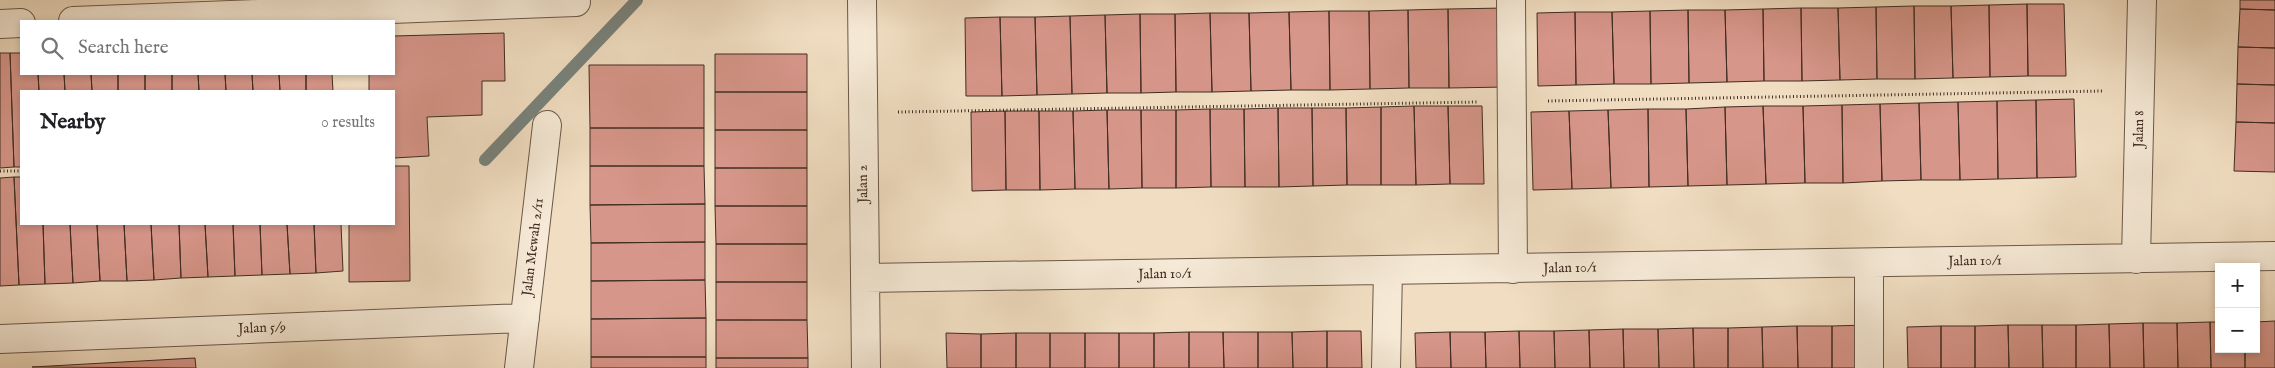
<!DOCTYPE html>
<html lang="en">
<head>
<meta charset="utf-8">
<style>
  body { margin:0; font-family:"IM FELL English",serif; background:#f2f2f2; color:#202124 }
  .controls { position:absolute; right:15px; bottom:15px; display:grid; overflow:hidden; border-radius:0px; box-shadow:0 2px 8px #0003 }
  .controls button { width:45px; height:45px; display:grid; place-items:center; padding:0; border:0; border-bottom:1px solid #e0e0e0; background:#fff; color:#202124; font:25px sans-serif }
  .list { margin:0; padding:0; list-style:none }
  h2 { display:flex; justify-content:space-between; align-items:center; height:65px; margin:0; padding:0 20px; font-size:21px }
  h2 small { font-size:16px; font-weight:400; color:#757577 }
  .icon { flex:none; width:28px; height:28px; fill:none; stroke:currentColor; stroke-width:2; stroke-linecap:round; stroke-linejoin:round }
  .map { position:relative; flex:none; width:2275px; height:368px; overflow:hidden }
  .search { position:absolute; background:#fff; box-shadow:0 2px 8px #0003; left:20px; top:20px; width:375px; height:55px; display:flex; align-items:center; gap:12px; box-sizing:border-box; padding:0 18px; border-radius:0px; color:#757577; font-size:19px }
  .panel { position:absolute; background:#fff; box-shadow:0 2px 8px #0003; left:20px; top:90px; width:375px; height:135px; border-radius:0px }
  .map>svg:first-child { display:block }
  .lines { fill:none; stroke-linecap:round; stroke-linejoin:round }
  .stream { stroke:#77827c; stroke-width:12 }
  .building { fill:#d7968a; stroke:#402c22 }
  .minor-casing { stroke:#6c584a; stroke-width:30 }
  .path { stroke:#402c22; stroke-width:3; stroke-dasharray:1 2.5; stroke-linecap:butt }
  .minor { stroke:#f6ead7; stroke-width:28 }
  .labels { text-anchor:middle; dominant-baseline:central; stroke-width:4.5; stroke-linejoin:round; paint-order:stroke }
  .street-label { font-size:14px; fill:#402c22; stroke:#f6ead7 }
</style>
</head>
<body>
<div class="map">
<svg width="2275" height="368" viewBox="0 0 2275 368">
  <rect width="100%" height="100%" fill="#f1dec2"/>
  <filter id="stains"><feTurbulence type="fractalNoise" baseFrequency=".004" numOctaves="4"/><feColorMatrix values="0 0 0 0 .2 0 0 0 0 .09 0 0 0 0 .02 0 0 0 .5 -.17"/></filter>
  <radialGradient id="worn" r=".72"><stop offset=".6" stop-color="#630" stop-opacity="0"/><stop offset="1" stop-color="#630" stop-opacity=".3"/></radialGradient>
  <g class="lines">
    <path class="stream" d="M485,160l152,-160"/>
  </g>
  <path class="building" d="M2240,0h35v10l-35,-1z
    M2027,4l1,72 -38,1 -1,-72z
    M2027,4h37l2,72h-38z
    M1989,5l1,72 -37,1 -2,-72z
    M1914,6l1,73h-38l-1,-72z
    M1914,6h37l2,72 -38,1z
    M1876,7l1,72 -37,1 -2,-72z
    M1505,8l2,79 -58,1 -1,-79z
    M1801,8l1,73h-38l-1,-72z
    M1801,8h37l2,72 -38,1z
    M1448,9l1,79h-40l-1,-78z
    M1763,9l1,72 -37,1 -2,-72z
    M2240,9l35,1v38l-37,-1z
    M1408,10l1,78 -39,1 -1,-78z
    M1688,10l1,73 -38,1 -1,-73z
    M1688,10h37l2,72 -38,1z
    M1329,11l1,79h-39l-2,-78z
    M1329,11h40l1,78 -40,1z
    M1650,11l1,73h-37l-2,-72z
    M1289,12l2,78 -40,1 -2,-78z
    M1575,12l1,73 -38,1 -1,-73z
    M1575,12h37l2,72 -38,1z
    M1210,13l2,79h-36l-1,-78z
    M1210,13h39l2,78 -39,1z
    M1140,14l1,79h-34l-2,-78z
    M1140,14h35l1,78 -35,1z
    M1105,15l2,78 -35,1 -2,-78z
    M1070,16l2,78 -35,1 -2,-78z
    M1000,17l2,79h-36l-1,-78z
    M1000,17h35l2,78 -35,1z
    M504,33l1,48h-23v34l-55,2 2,39 -35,2v-67h-25v-17h25v-38z
    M2238,47l37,1v37l-38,-1z
    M0,53h10l4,114 -14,1z
    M10,53h11v21h17l1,17h-18v76h-7z
    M715,54h92v38h-92z
    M589,65h115v63h-114z
    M38,74h26l1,17h-26z
    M64,74h27l1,17h-27z
    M91,74h27v17h-26z
    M118,74h27v17h-27z
    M145,74h27v17h-27z
    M172,74h26l1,17h-27z
    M198,74h27l1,17h-27z
    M225,74h27l1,17h-27z
    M252,74h27l1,17h-27z
    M279,74h27v17h-26z
    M306,74h26l1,17h-27z
    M2237,84l38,1v38l-39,-1z
    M715,92h92v38h-92z
    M2074,99l2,78 -39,1 -1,-78z
    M2036,100l1,78 -39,1 -1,-78z
    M1997,101l1,78 -38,1 -2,-78z
    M1958,102l2,78h-39l-2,-77z
    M1919,103l2,77 -39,1 -2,-77z
    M1880,104l2,77 -39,2 -1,-78z
    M1842,105l1,78h-38l-2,-77z
    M1414,106h34l2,78 -34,1z
    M1414,106l2,79h-35v-78z
    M1448,106h34l2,78h-34z
    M1763,106l3,78 -39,1 -2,-78z
    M1763,106h40l2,77 -39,1z
    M1381,107v78h-34l-1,-77z
    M1725,107l2,78 -39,1 -2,-77z
    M1278,108h34l1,78 -34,1z
    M1278,108l1,79h-34l-1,-78z
    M1312,108h34l1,77 -34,1z
    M1210,109h34l1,78h-34z
    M1210,109l1,78 -35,1v-78z
    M1648,109l1,78 -38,1 -3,-78z
    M1648,109h38l2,77 -39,1z
    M1107,110h34l1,78 -33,1z
    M1107,110l2,79h-34l-2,-78z
    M1141,110h35v78h-34z
    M1608,110l3,78 -39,1 -3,-78z
    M1005,111h34l1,79h-34z
    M1005,111l1,79 -34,1 -1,-79z
    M1039,111h34l2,78 -35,1z
    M1569,111l3,78 -39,1 -2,-78z
    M2236,122l39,1v49l-41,-1z
    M590,128h114v38h-114z
    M715,130h92v38h-92z
    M394,166h15l1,115 -61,1v-58h45z
    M590,166h114l1,38 -115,1z
    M715,168h92v38h-92z
    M14,177h7v47h22l2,60 -26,1z
    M14,177l5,108 -19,1v-108z
    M705,204v38l-114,1 -1,-38z
    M715,206h92v38h-91z
    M43,224h27l3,59 -28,1z
    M70,224h27l3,57 -27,2z
    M97,224h27l3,57h-27z
    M124,224h27l3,56 -27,1z
    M151,224h28l2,54 -27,2z
    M179,224h26l3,53 -27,1z
    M205,224h28l2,52 -27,1z
    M233,224h27l2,51 -27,1z
    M260,224h27l3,50 -28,1z
    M287,224h27l2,49 -26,1z
    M314,224h27l2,47 -27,2z
    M705,242v38l-114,1v-38z
    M716,244h91v38h-91z
    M705,280l1,38 -115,1v-38z
    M716,282h91v38h-91z
    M706,318v39h-115v-38z
    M716,320h91l1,38h-92z
    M2275,321v47h-30v-19h11v-27z
    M2210,322l1,46h-33l-1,-45z
    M2210,322h9v27h26v19h-34z
    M2143,323l1,45h-34l-1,-44z
    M2143,323h34l1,45h-34z
    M2109,324l1,44h-34v-43z
    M1866,325l1,43h-35v-42z
    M2008,325l1,43h-34v-42z
    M2008,325h34l1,43h-34z
    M2042,325h34v43h-33z
    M1797,326l1,42h-35l-1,-41z
    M1797,326h35v42h-34z
    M1941,326v42h-33l-1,-41z
    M1941,326h34v42h-34z
    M1762,327l1,41h-35v-40z
    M1693,328l1,40h-35l-1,-39z
    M1693,328h35v40h-34z
    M1623,329l1,39h-34l-1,-38z
    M1623,329h35l1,39h-35z
    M1589,330l1,38h-35l-1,-37z
    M1327,331v37h-34l-1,-36z
    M1327,331h34l1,37h-35z
    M1519,331l1,37h-34l-1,-36z
    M1519,331h35l1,37h-35z
    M1189,332v36h-35v-35z
    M1189,332h34l1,36h-35z
    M1223,332h35v36h-34z
    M1258,332h34l1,36h-35z
    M1450,332l1,36h-35l-1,-35z
    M1450,332h35l1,36h-35z
    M946,333l35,1v34h-34z
    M1016,333v35h-35v-34z
    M1016,333h34v35h-34z
    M1050,333h35v35h-35z
    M1085,333h34v35h-34z
    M1119,333h35v35h-35z
    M591,357h115v11h-115z
    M195,358l1,10 -164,-1z
    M716,358h92v10h-92z"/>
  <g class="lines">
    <defs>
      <path id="minor" d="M862,0l4,368
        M1511,0l2,269
        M73,21l503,-19
        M0,24l21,-1
        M2136,259l6,-259
        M865,278l1410,-22
        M0,339l525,-21
        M519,368l28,-243
        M1386,368l2,-98
        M1869,368v-105"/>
    </defs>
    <use href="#minor" class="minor-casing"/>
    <path class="path" d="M1548,101l556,-10
      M898,112l579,-10
      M0,171h21"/>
    <use href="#minor" class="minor"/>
  </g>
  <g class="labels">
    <g class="street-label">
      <text transform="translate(2139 129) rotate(-89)">Jalan 8</text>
      <text transform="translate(863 184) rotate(-91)">Jalan 2</text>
      <text transform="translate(533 247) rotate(-83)">Jalan Mewah 2/11</text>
      <text transform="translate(1975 261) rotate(-1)">Jalan 10/1</text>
      <text transform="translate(1570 268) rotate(-1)">Jalan 10/1</text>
      <text transform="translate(1165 274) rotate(-1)">Jalan 10/1</text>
      <text transform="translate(262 328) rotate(-2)">Jalan 5/9</text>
    </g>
  </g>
  <rect width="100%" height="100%" filter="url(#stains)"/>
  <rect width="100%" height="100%" fill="url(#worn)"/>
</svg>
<div class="controls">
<button>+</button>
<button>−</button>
</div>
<div class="search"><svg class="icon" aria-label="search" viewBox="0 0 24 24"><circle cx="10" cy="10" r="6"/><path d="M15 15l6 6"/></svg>Search here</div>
<section class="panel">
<h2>Nearby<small>0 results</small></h2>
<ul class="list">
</ul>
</section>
</div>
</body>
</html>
